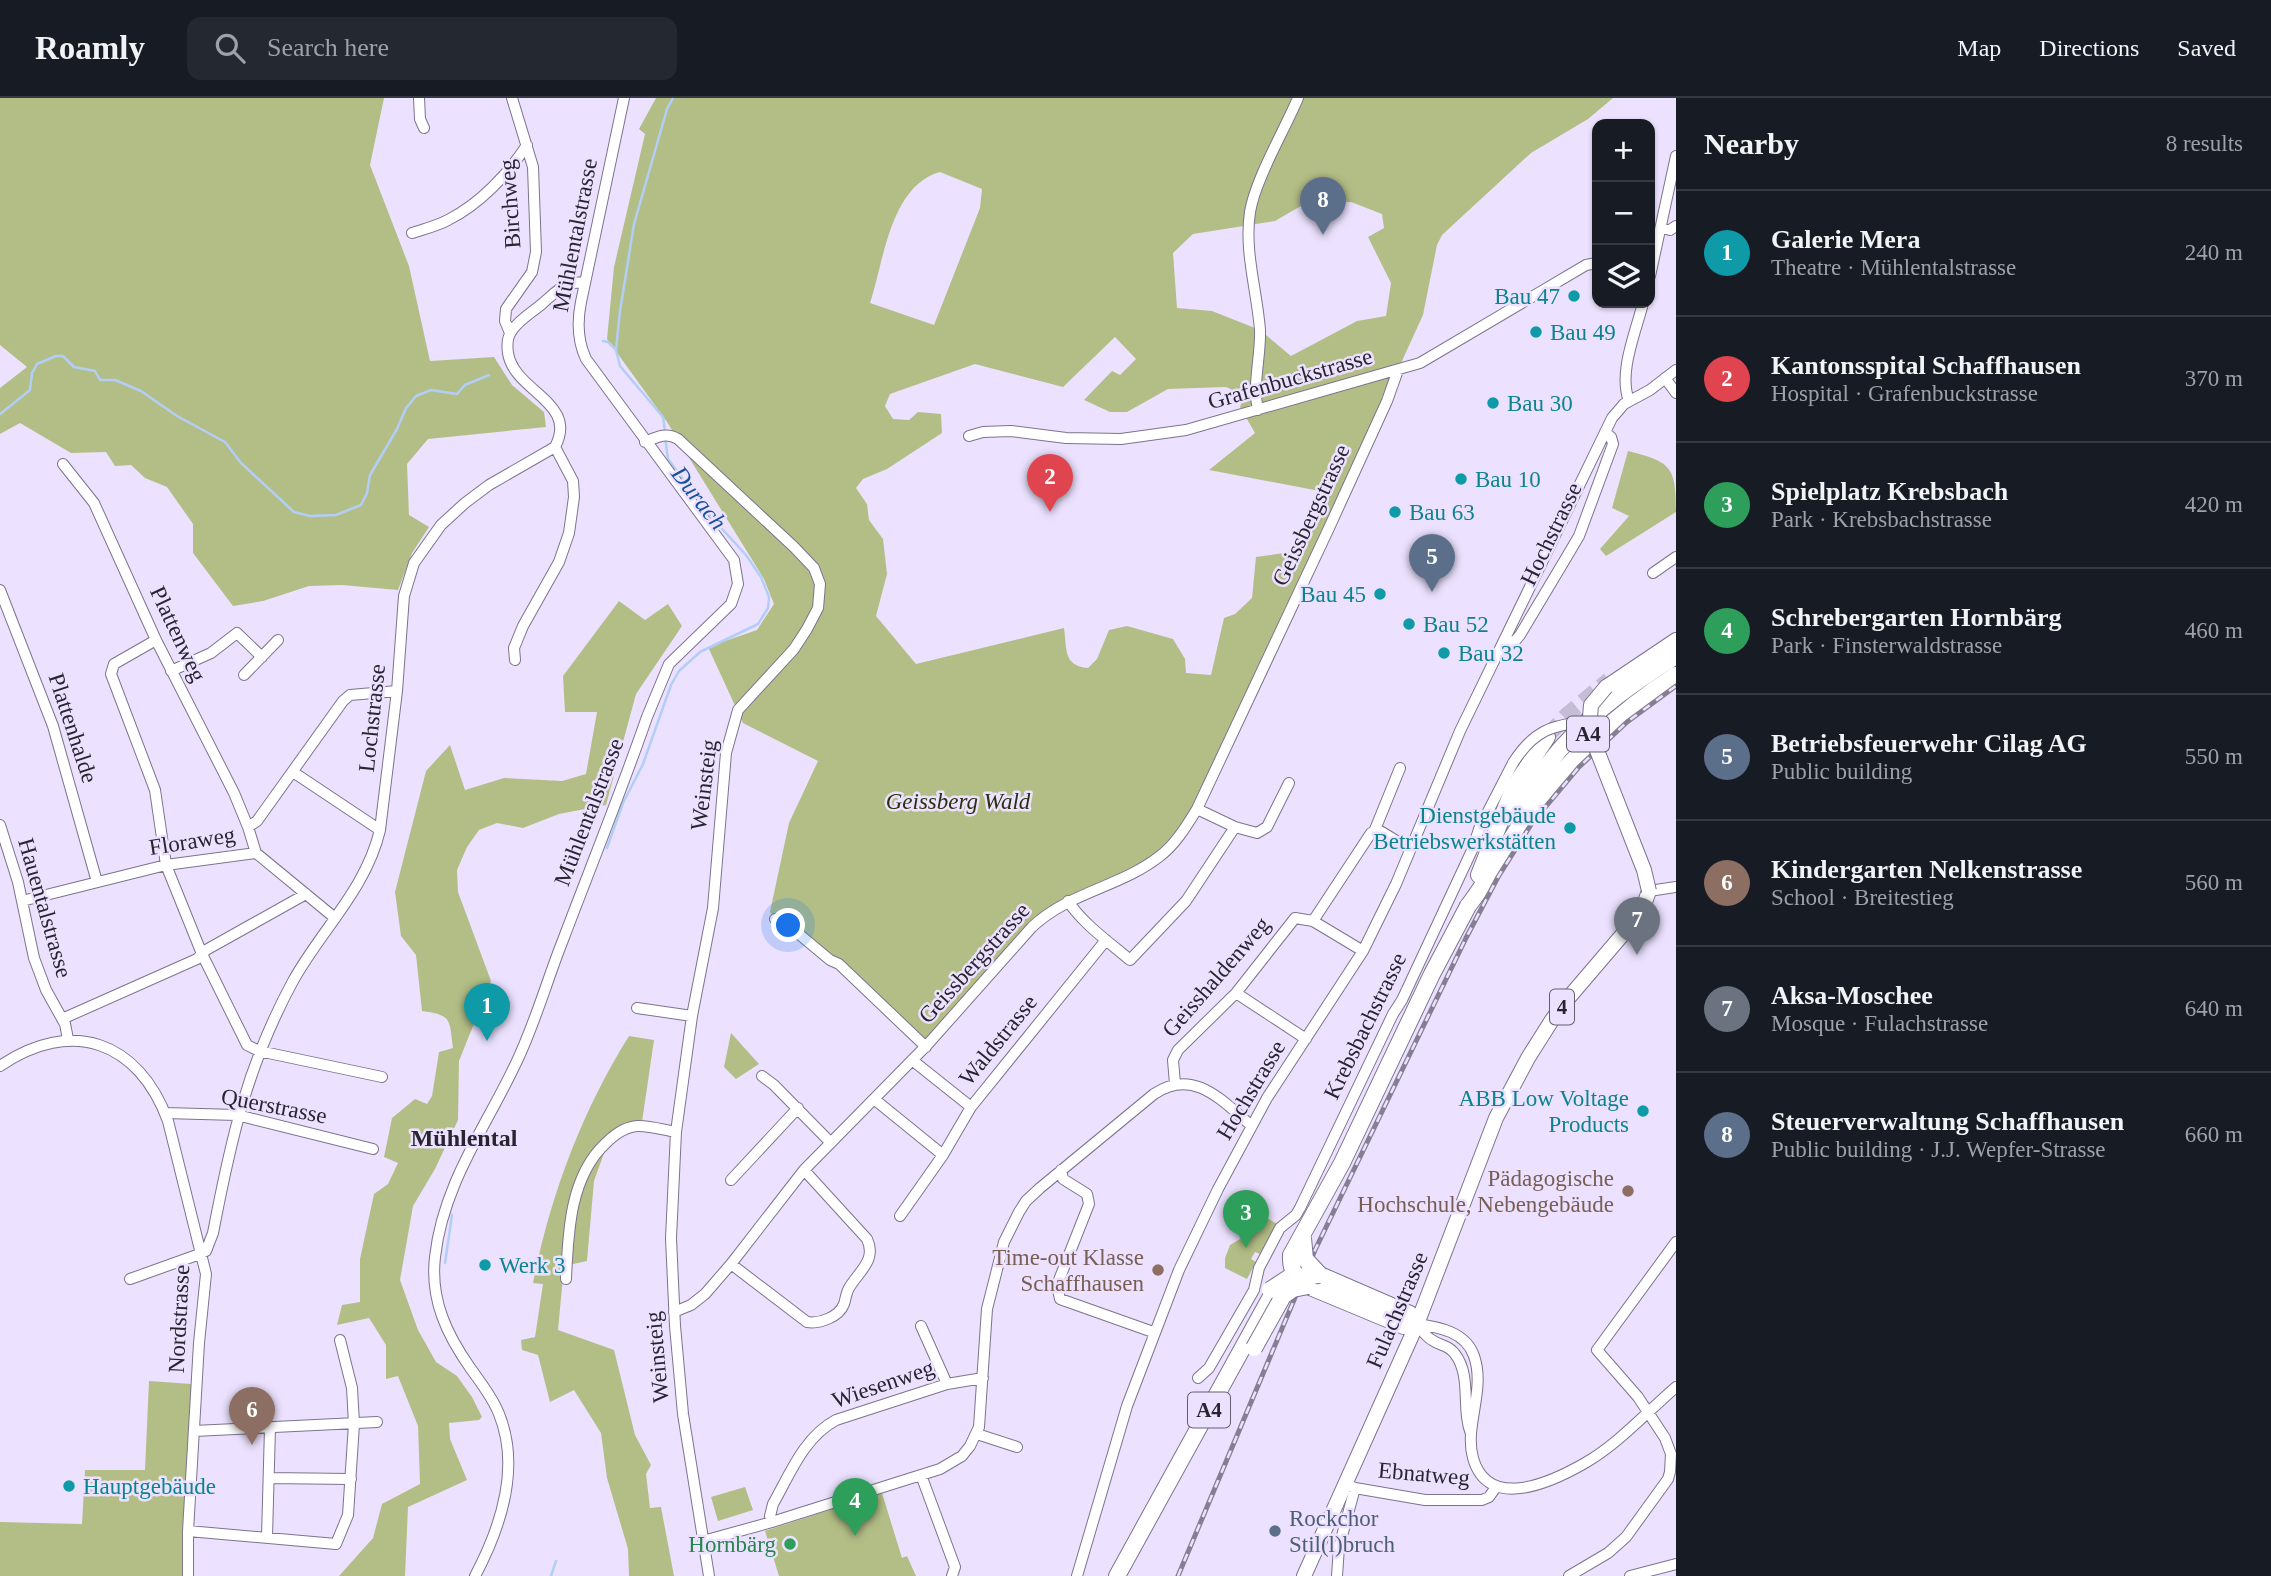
<!DOCTYPE html>
<html lang="en">
<head>
<meta charset="utf-8">
<style>
  body { margin:0; font-family:"Times New Roman",serif; background:#242831; color:#f1f3f6 }
  .controls { position:absolute; right:21px; top:21px; display:grid; overflow:hidden; border-radius:14px; box-shadow:0 2px 5px #0004 }
  .controls button { width:63px; height:63px; display:grid; place-items:center; padding:0; border:0; border-bottom:2px solid #363941; background:#171b24; color:#f1f3f6; font:35px sans-serif }
  .you { position:absolute; left:789px; top:828px; width:24px; height:24px; margin:-18px; border:5px solid #fff; border-radius:50%; background:#1a73e8; box-shadow:0 0 0 10px #1a73e833 }
  .badge { display:grid; place-items:center; width:46px; height:46px; border-radius:50%; background:#0b8043; color:#fff; font-size:23px; font-weight:700 }
  .pin { position:absolute; translate:-50% -58px; filter:drop-shadow(0 2px 4px #0008) }
  .pin::after { content:''; position:absolute; top:37px; width:24px; height:21px; background:inherit; clip-path:polygon(0 0,100% 0,50% 100%) }
  .list { margin:0; padding:0; list-style:none }
  h2 { display:flex; justify-content:space-between; align-items:center; height:91px; margin:0; padding:0 28px; font-size:30px }
  h2 small { font-size:23px; font-weight:400; color:#9ea1a6 }
  .list li { display:grid; grid-template-columns:46px 1fr auto; gap:21px; align-items:center; box-sizing:border-box; height:126px; padding:0 28px; border-top:2px solid #363941 }
  .list b { display:block; font-size:26px; white-space:nowrap }
  .list p { margin:0; font-size:23px; white-space:nowrap; color:#9ea1a6 }
  .list em { font-size:23px; font-style:normal; color:#9ea1a6 }
  .icon { flex:none; width:38px; height:38px; fill:none; stroke:currentColor; stroke-width:2; stroke-linecap:round; stroke-linejoin:round }
  .map { position:relative; flex:none; width:1676px; height:1478px; overflow:hidden }
  header { display:flex; align-items:center; gap:42px; box-sizing:border-box; height:98px; padding:0 35px; background:#171b24; border-bottom:2px solid #363941 }
  header strong { font-size:33px }
  nav { display:flex; gap:38px; margin-inline-start:auto; font-size:24px }
  .search { width:490px; height:63px; background:#242831; display:flex; align-items:center; gap:18px; box-sizing:border-box; padding:0 24px; border-radius:14px; color:#9ea1a6; font-size:26px }
  main { display:flex }
  aside { flex:1; background:#171b24 }
  .map>svg:first-child { display:block }
  .green { fill:#b3be86; fill-rule:evenodd }
  .lines { fill:none; stroke-linecap:round; stroke-linejoin:round }
  .stream { stroke:#b3cef6; stroke-width:2.5 }
  .highway-tunnel { stroke:#c5bcd6; stroke-width:16; stroke-dasharray:16 8; stroke-linecap:butt }
  .minor-casing { stroke:#7d738d; stroke-width:12 }
  .major-casing { stroke:#7d738d; stroke-width:16 }
  .highway-casing { stroke:#7d738d; stroke-width:18 }
  .minor { stroke:#fff; stroke-width:10 }
  .major { stroke:#fff; stroke-width:14 }
  .highway { stroke:#fff; stroke-width:16 }
  .rail-casing { stroke:#867f93; stroke-width:5 }
  .rail { stroke:#ece2ff; stroke-width:2.5; stroke-dasharray:8; stroke-linecap:butt }
  .minor-bridge-casing { stroke:#7d738d; stroke-width:12; stroke-linecap:butt }
  .major-bridge-casing { stroke:#7d738d; stroke-width:16; stroke-linecap:butt }
  .highway-bridge-casing { stroke:#7d738d; stroke-width:18; stroke-linecap:butt }
  .minor-bridge { stroke:#fff; stroke-width:10 }
  .major-bridge { stroke:#fff; stroke-width:14 }
  .highway-bridge { stroke:#fff; stroke-width:16 }
  .culture-dot { fill:#0f9aa8; stroke:#ece2ff; stroke-width:2.5 }
  .education-dot { fill:#8d6e63; stroke:#ece2ff; stroke-width:2.5 }
  .service-dot { fill:#5c6f8a; stroke:#ece2ff; stroke-width:2.5 }
  .leisure-dot { fill:#2e9e5b; stroke:#ece2ff; stroke-width:2.5 }
  .labels { text-anchor:middle; dominant-baseline:central; stroke-width:5; stroke-linejoin:round; paint-order:stroke }
  .shield { fill:#ece2ff; stroke:#645e6e; stroke-width:2 }
  .shield-label { font-size:21px; font-weight:bold; fill:#292530 }
  .street-label { font-size:23px; fill:#292530; stroke:#ece2ff }
  .culture-label { font-size:23px; fill:#0d838f; stroke:#ece2ff; text-anchor:start }
  .park-label { font-size:23px; font-style:italic; fill:#2b300d; stroke:#ece2ff }
  .education-label { font-size:23px; fill:#785e54; stroke:#ece2ff; text-anchor:end }
  .service-label { font-size:23px; fill:#4e5e75; stroke:#ece2ff; text-anchor:start }
  .leisure-label { font-size:23px; fill:#27864d; stroke:#ece2ff; text-anchor:end }
  .water-label { font-size:24px; font-style:italic; fill:#19509a; stroke:#ece2ff }
  .neighbourhood-label { font-size:24px; font-weight:bold; fill:#292530; stroke:#ece2ff }
</style>
</head>
<body>
<header>
<strong>Roamly</strong>
<div class="search"><svg class="icon" aria-label="search" viewBox="0 0 24 24"><circle cx="10" cy="10" r="6"/><path d="M15 15l6 6"/></svg>Search here</div>
<nav><a>Map</a><a>Directions</a><a>Saved</a></nav>
</header>
<main>
<div class="map">
<svg width="1676" height="1478" viewBox="0 0 1676 1478">
  <rect width="100%" height="100%" fill="#ece2ff"/>
  <path class="green" d="M0,0h384l-14,67 39,101 21,95 64,-4 18,28 32,27 2,15 -118,12 -21,25 2,51 20,12 -17,26 -14,37 -56,-5 -33,1 -46,15 -30,5 -40,-53v-29l-26,-37 -22,-9 -14,-13 -16,1 -9,-14 -35,1 -51,-30 -20,11v-46l27,-21 -27,-22z
    M656,0h957l-25,21 -57,34 -89,82 -5,10 -14,70 -226,494 -35,46 -111,56 -125,136 -87,-83 -64,-45 -5,-7 19,-89 29,-62 -75,-38 -35,-76 49,-17 17,-26 -10,-25 -97,-157 -60,-83 7,-72 31,-133 -6,-5zM940,74l42,17 -2,19 -46,117 -64,-22c14,-42 20,-117 70,-131zM1351,104l31,12 2,14 -16,9 23,46 -5,33 -29,5 -66,35 -31,-26 -48,-19 -35,-3 -4,-55 20,-19 82,-13 31,-18zM1115,239l21,22 -16,16 -8,-4 -28,29 26,12h17l41,-23 58,-2 18,8 -4,12 15,26 -46,37 116,22 -4,24 -30,36 -35,5 -4,41 -17,16 -11,4 -13,57 -25,-2 -1,-14 -12,-20 -46,-13 -18,4 -12,29 -9,9c-25,-2 -21,-19 -24,-40l-148,36 -40,-48 11,-42 -4,-35 -14,-19 -2,-16 -11,-16 7,-9 24,-10 55,-36 -1,-19 -23,-2 -9,8 -16,-1 -8,-13 5,-12 85,-30 88,23z
    M1628,353c44,11 48,16 48,61l-70,44 -6,-7 29,-33 -17,-8z
    M619,503l26,19 23,-16 14,22 -46,68 -30,111 -47,9 -36,14 -26,-5 -18,7 -12,17 -10,23 1,22 33,89 -32,80 -1,59 -23,49 -22,37 -13,74 18,50 18,32 21,14 15,21 10,20 -3,3 -30,3 1,16 17,41 -59,27 -3,69h-66l34,-38 9,-34 38,-20 -2,-58 -20,-50 -12,3v-34l-17,-27 -32,7 5,-20 18,-3v-43l14,-65 14,-10 10,-21 -14,-6 8,-39 23,-19 12,5 5,-8 7,-44 14,-4c-4,-28 0,-33 -31,-37l-6,-56 -15,-19 -6,-44 31,-121 24,-26 15,45 39,-12 58,3 24,-7 11,-62h-32l-2,-36z
    M731,935l28,31 -23,15 -12,-12z
    M629,938l25,4 -12,82 -30,9 -18,50 -7,80 -23,5 -6,64 56,20 21,85 16,30 -5,9 4,34 11,-1 13,69h-45l-1,-27 -21,-71 -6,-45 -27,-43 -24,12 -12,-47 -16,-5 -1,-10 14,-3 8,-53 -10,-1c17,-87 49,-172 96,-247z
    M1257,1114l20,12 -17,30 -5,-2 -4,7 5,3 -9,17 -22,-11v-10l5,-13 12,-7z
    M149,1283l43,3 -9,142 -1,50h-182v-54l82,2 3,-54h60z
    M745,1389l8,23 -35,11 -7,-24z
    M882,1395l20,65 5,-2 9,20h-137l-14,-45z"/>
  <g class="lines">
    <path class="stream" d="M603,243l5,1 8,8
      M0,316l30,-24 2,-17 5,-9 19,-8h7l11,11 21,4 5,9h15l26,11 36,25 48,26 16,21 53,49 16,4 26,-1 25,-10 6,-12 3,-18 27,-46 9,-21 10,-12 15,-6 26,4 8,-9 24,-10
      M665,333l-2,-14 -43,-51 -4,-16 4,-39 14,-87 33,-115 6,-11
      M607,750l16,-45 20,-39 28,-79 8,-14 21,-19 58,-28 10,-16 1,-11 -8,-20 -15,-22 -34,-37 -44,-59 -3,-22
      M445,1165l7,-48
      M551,1478l5,-15"/>
    <path class="highway-tunnel" d="M1548,637l19,-20 42,-35
      M1497,743l25,-39"/>
    <defs>
      <path id="minor" d="M419,0l1,21 4,9
        M1662,130l8,2 6,-4
        M412,135c12,-4 25,-7 36,-13 32,-16 60,-46 79,-75
        M1650,178l26,-120
        M510,235l-5,-12 1,-12 26,-37 4,-20 -3,-85 -21,-69
        M1665,280l11,15
        M1629,303c-11,-29 7,-69 14,-98
        M1258,312c-6,-25 3,-54 2,-80 -3,-39 -16,-79 -10,-118 5,-32 35,-83 48,-114
        M969,338l14,-4 28,-1 55,7 55,1 65,-9 234,-67 166,-98 11,-2
        M645,344c12,-5 21,-10 33,-3l116,108 20,21 6,16 -2,24 -11,21 -13,20 -56,61 -12,43 -13,155 -21,108 -16,116 -5,106 4,88 8,88 26,162
        M63,366l31,39 62,137 78,153 14,34
        M1653,475l23,-16
        M0,492l53,136 44,156
        M156,542l-42,24 -3,10 44,116 11,75 36,89 45,91 12,6 123,26
        M1503,545l12,-2 5,-6 46,-77 13,-22 34,-92 -2,-7 -6,-5
        M515,562l-1,-12 9,-22 36,-64 10,-29 5,-36 -1,-16 -18,-34
        M171,573l40,-18 26,-20 25,24
        M244,577l34,-35
        M293,674l87,58
        M1197,711l38,18 22,6 10,-6 22,-44
        M0,727l18,57 16,76 12,32 19,34 3,15
        M1374,734l26,-64
        M256,755l79,65
        M1649,793l27,-4
        M22,803l144,-36 90,-12 -8,-26 9,-6 86,-120 7,-6 47,-4
        M1068,803c15,23 41,41 62,59l56,-59 49,-74
        M775,821l7,1 48,40 9,4 87,83
        M1363,853l-50,-30 58,-88 9,-2 30,18
        M1236,895l70,46
        M637,910l55,8
        M62,921l135,-60 9,-9 100,-56
        M912,962l59,47 135,-167
        M0,968c71,-48 138,-26 168,55l38,153 -7,69 -11,188v45
        M762,978l12,9 57,58
        M1175,986l-2,-24 5,-10 58,-57 59,-75 18,3
        M874,1001l69,56
        M165,1015l72,2 136,34
        M1061,1072l2,9 24,15 2,10 -32,81 3,14 93,33
        M731,1082l67,-72
        M900,1118l43,-61 28,-48
        M731,1166l76,58c13,2 32,-5 37,-18 2,-6 2,-11 5,-16 10,-17 28,-28 18,-49l-63,-69
        M130,1181l67,-24 9,-4 7,-18c18,-94 34,-167 80,-252 29,-52 73,-92 87,-151l17,-139 7,-95 10,-33 27,-38 24,-22 24,-18 66,-38c24,-45 -41,-55 -47,-94 -1,-7 -1,-15 3,-21 7,-12 22,-20 32,-29 14,-12 23,-23 42,-20
        M566,1181c2,-47 4,-103 40,-136 9,-9 20,-17 33,-17 12,0 25,4 37,6
        M674,1214l17,-7 14,-11 26,-30 73,-94 124,-126 104,-117c37,-35 89,-40 128,-71 16,-12 27,-31 37,-47l132,-281 58,-127 11,-31
        M1417,1226c22,3 49,8 57,32 12,34 -10,70 -1,102 15,54 79,24 112,5 32,-18 63,-52 91,-76
        M1417,1226c4,5 9,13 15,16 8,6 17,5 23,14 17,22 6,55 16,80
        M921,1228l26,58
        M1198,1280l11,-10 45,-78 5,-22 21,-40 16,-13 4,-7 93,-194 9,-14 71,-152 6,-19 34,-66
        M194,1333l183,-9
        M977,1336l40,13
        M921,1377l34,92 -3,9
        M269,1380l82,1
        M1345,1386l10,4 70,12h57l7,-3 7,-10
        M772,1424l-2,-6 3,-12c17,-30 31,-67 63,-84l111,-36 36,-6
        M188,1433l148,13 12,-29 6,-91 -2,-36 -12,-48
        M267,1439l3,-109
        M703,1443l69,-19 168,-53 22,-13 8,-10 9,-19 8,-118 17,-67 15,-30 7,-11 14,-13 114,-94c40,-27 68,7 98,32
        M475,1478c26,-49 46,-108 24,-162 -6,-16 -18,-31 -28,-45 -24,-34 -41,-69 -36,-112 8,-73 51,-130 81,-194 19,-39 31,-83 47,-123 28,-74 58,-148 84,-223l22,-53 62,-60 7,-20 -4,-24 -148,-201c-9,-19 -9,-37 -5,-57l43,-204
        M1077,1478l50,-170 52,-136 39,-81 49,-91 96,-147 33,-67 64,-153 152,-313 12,-14 26,-14 26,-20
        M1337,1478l2,-29 16,-59
        M1569,1478l39,-23 18,-16 42,-58 2,-7 1,-18 -6,-16 -27,-41 -41,-47 79,-108
        M1630,1478l46,-12"/>
      <path id="major" d="M1606,589l70,-47
        M1304,1478l113,-252 79,-206 32,-60 24,-38 13,-18 76,-89 8,-22"/>
      <path id="highway" d="M1522,704c13,-19 26,-40 42,-57 32,-36 72,-64 112,-89
        M1479,777l35,-88 33,-50
        M1468,808c22,-28 38,-62 59,-91 39,-54 92,-104 149,-140
        M1308,1188l96,40 13,-2 -7,-10 -90,-39
        M1117,1478l157,-285"/>
    </defs>
    <use href="#minor" class="minor-casing"/>
    <use href="#major" class="major-casing"/>
    <use href="#highway" class="highway-casing"/>
    <use href="#minor" class="minor"/>
    <use href="#major" class="major"/>
    <use href="#highway" class="highway"/>
    <defs>
      <path id="rail" d="M1178,1478l137,-326 151,-312 32,-61 34,-54 47,-56 48,-45 49,-36"/>
    </defs>
    <use href="#rail" class="rail-casing"/>
    <use href="#rail" class="rail"/>
    <defs>
      <path id="minor-bridge" d="M1513,665c21,-33 39,-38 76,-42"/>
      <path id="major-bridge" d="M1606,589l-15,18 -2,25 55,140 5,21"/>
      <path id="highway-bridge" d="M1303,1140l2,21 15,16
        M1308,1188c-13,-7 -18,-17 -17,-31l51,-92 90,-189 36,-68
        M1270,1192l20,-13 30,-2
        M1254,1250l29,-52 10,-7 15,-3"/>
    </defs>
    <use href="#minor-bridge" class="minor-bridge-casing"/>
    <use href="#major-bridge" class="major-bridge-casing"/>
    <use href="#highway-bridge" class="highway-bridge-casing"/>
    <use href="#minor-bridge" class="minor-bridge"/>
    <use href="#major-bridge" class="major-bridge"/>
    <use href="#highway-bridge" class="highway-bridge"/>
  </g>
  <g class="culture-dot">
    <circle cx="1574" cy="198" r="7"/>
    <circle cx="1536" cy="234" r="7"/>
    <circle cx="1493" cy="305" r="7"/>
    <circle cx="1461" cy="381" r="7"/>
    <circle cx="1395" cy="414" r="7"/>
    <circle cx="1380" cy="496" r="7"/>
    <circle cx="1409" cy="526" r="7"/>
    <circle cx="1444" cy="555" r="7"/>
    <circle cx="1570" cy="730" r="7"/>
    <circle cx="1643" cy="1013" r="7"/>
    <circle cx="485" cy="1167" r="7"/>
    <circle cx="69" cy="1388" r="7"/>
  </g>
  <g class="education-dot">
    <circle cx="1628" cy="1093" r="7"/>
    <circle cx="1158" cy="1172" r="7"/>
  </g>
  <circle class="service-dot" cx="1275" cy="1433" r="7"/>
  <circle class="leisure-dot" cx="790" cy="1446" r="7"/>
  <g class="labels">
    <g class="shield">
      <rect x="1567" y="618.5" width="42" height="35" rx="5"/>
      <rect x="1550" y="891.5" width="24" height="35" rx="5"/>
      <rect x="1188" y="1294.5" width="42" height="35" rx="5"/>
    </g>
    <g class="shield-label">
      <text x="1588" y="636">A4</text>
      <text x="1562" y="909">4</text>
      <text x="1209" y="1312">A4</text>
    </g>
    <g class="street-label">
      <text transform="translate(510 106) rotate(-94)">Birchweg</text>
      <text transform="translate(575 137) rotate(-79)">Mühlentalstrasse</text>
      <text transform="translate(1290 281) rotate(-16)">Grafenbuckstrasse</text>
      <text transform="translate(1311 417) rotate(-65)">Geissbergstrasse</text>
      <text transform="translate(1551 436) rotate(-64)">Hochstrasse</text>
      <text transform="translate(178 536) rotate(65)">Plattenweg</text>
      <text transform="translate(372 620) rotate(-84)">Lochstrasse</text>
      <text transform="translate(73 630) rotate(72)">Plattenhalde</text>
      <text transform="translate(704 687) rotate(-83)">Weinsteig</text>
      <text transform="translate(589 714) rotate(-69)">Mühlentalstrasse</text>
      <text transform="translate(192 743) rotate(-9)">Floraweg</text>
      <text transform="translate(45 810) rotate(74)">Hauentalstrasse</text>
      <text transform="translate(974 865) rotate(-48)">Geissbergstrasse</text>
      <text transform="translate(1216 879) rotate(-49)">Geisshaldenweg</text>
      <text transform="translate(1365 928) rotate(-64)">Krebsbachstrasse</text>
      <text transform="translate(998 942) rotate(-51)">Waldstrasse</text>
      <text transform="translate(1251 992) rotate(-59)">Hochstrasse</text>
      <text transform="translate(274 1008) rotate(11)">Querstrasse</text>
      <text transform="translate(1397 1212) rotate(-67)">Fulachstrasse</text>
      <text transform="translate(179 1221) rotate(-87)">Nordstrasse</text>
      <text transform="translate(657 1259) rotate(-95)">Weinsteig</text>
      <text transform="translate(883 1286) rotate(-19)">Wiesenweg</text>
      <text transform="translate(1424 1376) rotate(5)">Ebnatweg</text>
    </g>
    <g class="culture-label">
      <text x="1560" y="198" text-anchor="end">Bau 47</text>
      <text x="1550" y="234">Bau 49</text>
      <text x="1507" y="305">Bau 30</text>
      <text x="1475" y="381">Bau 10</text>
      <text x="1409" y="414">Bau 63</text>
      <text x="1366" y="496" text-anchor="end">Bau 45</text>
      <text x="1423" y="526">Bau 52</text>
      <text x="1458" y="555">Bau 32</text>
      <text x="1556" y="717" text-anchor="end">Dienstgebäude<tspan x="1556" dy="26">Betriebswerkstätten</tspan></text>
      <text x="1629" y="1000" text-anchor="end">ABB Low Voltage<tspan x="1629" dy="26">Products</tspan></text>
      <text x="499" y="1167">Werk 3</text>
      <text x="83" y="1388">Hauptgebäude</text>
    </g>
    <g class="park-label">
      <text x="958" y="703">Geissberg Wald</text>
    </g>
    <g class="education-label">
      <text x="1614" y="1080">Pädagogische<tspan x="1614" dy="26">Hochschule, Nebengebäude</tspan></text>
      <text x="1144" y="1159">Time-out Klasse<tspan x="1144" dy="26">Schaffhausen</tspan></text>
    </g>
    <g class="service-label">
      <text x="1289" y="1420">Rockchor<tspan x="1289" dy="26">Stil(l)bruch</tspan></text>
    </g>
    <g class="leisure-label">
      <text x="776" y="1446">Hornbärg</text>
    </g>
    <g class="water-label">
      <text transform="translate(699 400) rotate(52)">Durach</text>
    </g>
    <g class="neighbourhood-label">
      <text x="464" y="1040">Mühlental</text>
    </g>
  </g>
</svg>
<div class="controls">
<button>+</button>
<button>−</button>
<button><svg class="icon" aria-label="layers" viewBox="0 0 24 24"><path d="M12 4l9 5-9 5-9-5zM3 14l9 5 9-5"/></svg></button>
</div>
<div class="you"></div>
<div class="pin badge" style="left:487px;top:943px;background:#0f9aa8">1</div>
<div class="pin badge" style="left:1050px;top:414px;background:#e0444e">2</div>
<div class="pin badge" style="left:1246px;top:1150px;background:#2e9e5b">3</div>
<div class="pin badge" style="left:855px;top:1438px;background:#2e9e5b">4</div>
<div class="pin badge" style="left:1432px;top:494px;background:#5c6f8a">5</div>
<div class="pin badge" style="left:252px;top:1347px;background:#8d6e63">6</div>
<div class="pin badge" style="left:1637px;top:857px;background:#6b7280">7</div>
<div class="pin badge" style="left:1323px;top:137px;background:#5c6f8a">8</div>
</div>
<aside>
<h2>Nearby<small>8 results</small></h2>
<ul class="list">
<li><span class="badge" style="background:#0f9aa8">1</span><div><b>Galerie Mera</b><p>Theatre · Mühlentalstrasse</p></div><em>240 m</em></li>
<li><span class="badge" style="background:#e0444e">2</span><div><b>Kantonsspital Schaffhausen</b><p>Hospital · Grafenbuckstrasse</p></div><em>370 m</em></li>
<li><span class="badge" style="background:#2e9e5b">3</span><div><b>Spielplatz Krebsbach</b><p>Park · Krebsbachstrasse</p></div><em>420 m</em></li>
<li><span class="badge" style="background:#2e9e5b">4</span><div><b>Schrebergarten Hornbärg</b><p>Park · Finsterwaldstrasse</p></div><em>460 m</em></li>
<li><span class="badge" style="background:#5c6f8a">5</span><div><b>Betriebsfeuerwehr Cilag AG</b><p>Public building</p></div><em>550 m</em></li>
<li><span class="badge" style="background:#8d6e63">6</span><div><b>Kindergarten Nelkenstrasse</b><p>School · Breitestieg</p></div><em>560 m</em></li>
<li><span class="badge" style="background:#6b7280">7</span><div><b>Aksa-Moschee</b><p>Mosque · Fulachstrasse</p></div><em>640 m</em></li>
<li><span class="badge" style="background:#5c6f8a">8</span><div><b>Steuerverwaltung Schaffhausen</b><p>Public building · J.J. Wepfer-Strasse</p></div><em>660 m</em></li>
</ul>
</aside>
</main>
</body>
</html>
